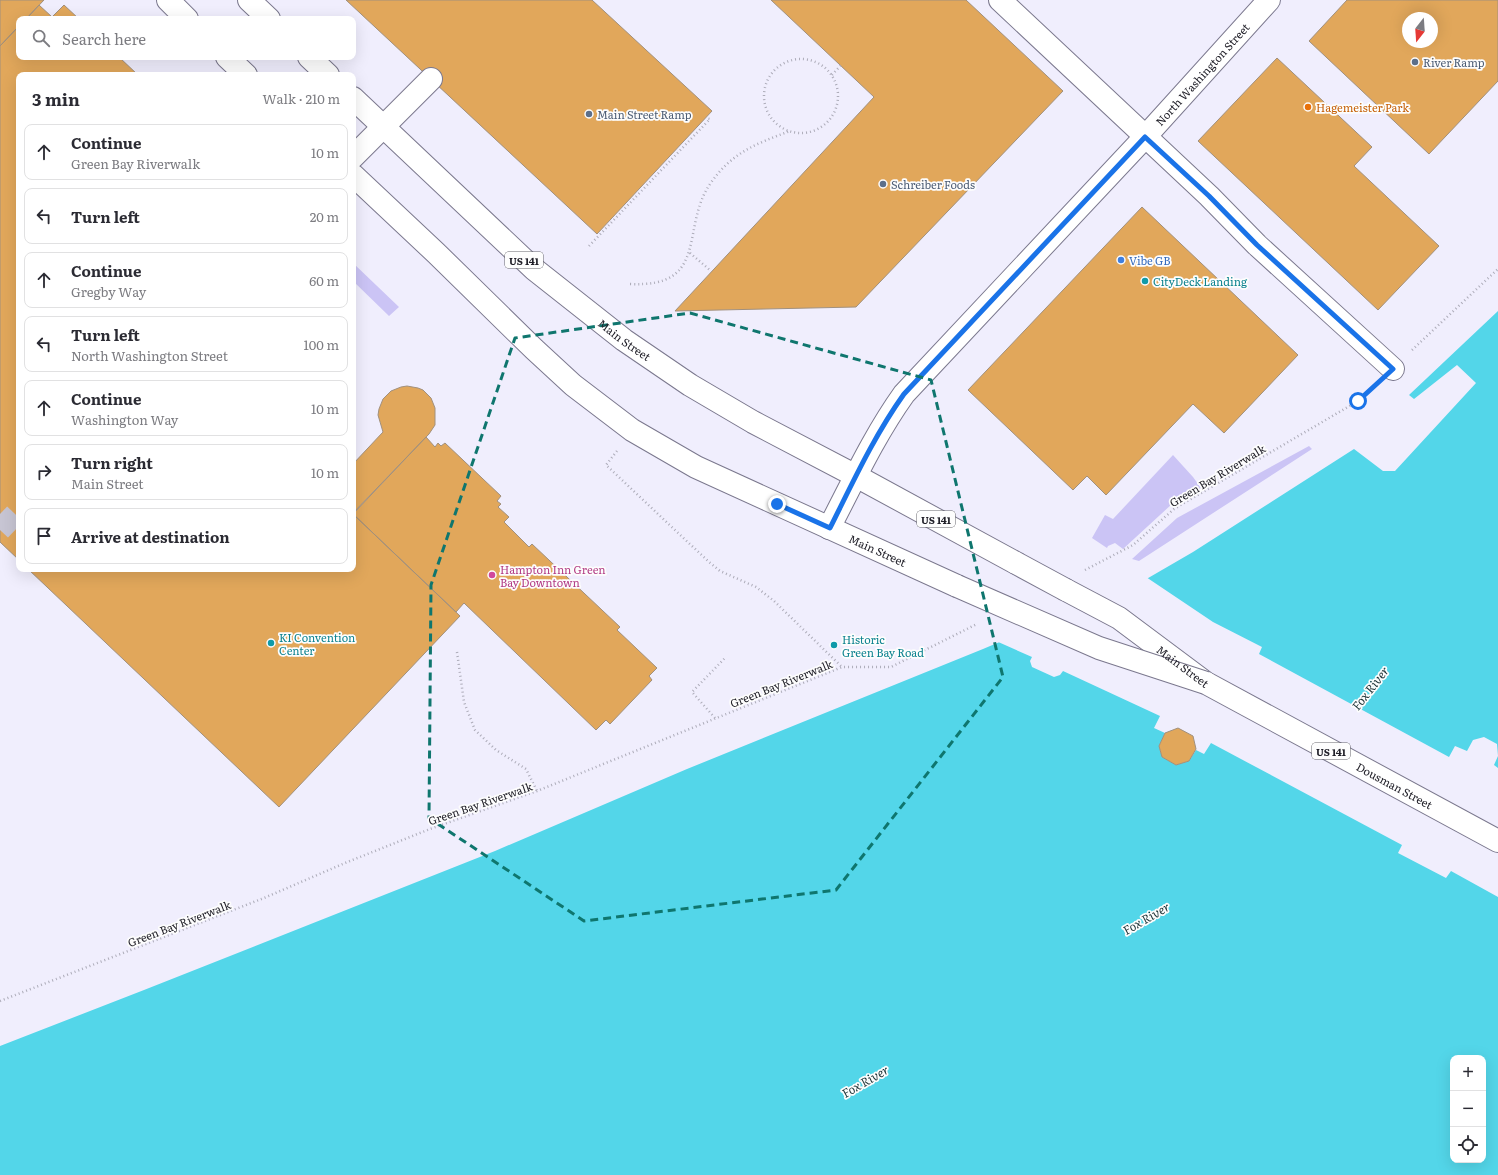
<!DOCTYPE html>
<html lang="en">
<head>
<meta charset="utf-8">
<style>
  body { margin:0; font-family:Literata,serif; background:#f2f2f3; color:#2b2b33 }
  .controls { position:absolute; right:12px; bottom:12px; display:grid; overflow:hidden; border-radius:8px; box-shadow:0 4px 16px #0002 }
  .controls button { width:36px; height:36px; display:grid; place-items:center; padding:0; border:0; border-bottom:1px solid #e1e1e2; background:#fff; color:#2b2b33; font:20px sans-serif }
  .compass { position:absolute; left:1402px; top:12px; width:36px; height:36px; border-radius:50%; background:#fff; box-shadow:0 4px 16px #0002; rotate:197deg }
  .stop { position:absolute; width:12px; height:12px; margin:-9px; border:3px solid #1a73e8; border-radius:50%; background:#fff }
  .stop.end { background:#1a73e8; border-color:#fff; box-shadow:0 1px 4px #0008 }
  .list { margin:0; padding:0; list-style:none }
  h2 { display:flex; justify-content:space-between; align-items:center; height:52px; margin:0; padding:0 16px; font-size:17px }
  h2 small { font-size:13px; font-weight:400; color:#7c7c81 }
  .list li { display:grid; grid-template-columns:26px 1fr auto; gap:12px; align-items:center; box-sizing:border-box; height:56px; margin:0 8px 8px; padding:0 8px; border:1px solid #e1e1e2; border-radius:8px }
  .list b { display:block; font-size:15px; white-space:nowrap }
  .list p { margin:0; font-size:13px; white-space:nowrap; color:#7c7c81 }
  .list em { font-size:13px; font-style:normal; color:#7c7c81 }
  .icon { flex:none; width:22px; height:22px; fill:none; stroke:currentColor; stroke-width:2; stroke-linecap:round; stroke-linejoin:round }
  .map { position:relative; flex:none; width:1498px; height:1175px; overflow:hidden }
  .search { position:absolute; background:#fff; box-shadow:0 4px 16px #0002; left:16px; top:16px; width:340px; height:44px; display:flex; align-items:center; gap:10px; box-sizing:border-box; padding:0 14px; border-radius:8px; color:#7c7c81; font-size:15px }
  .panel { position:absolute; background:#fff; box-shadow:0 4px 16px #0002; left:16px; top:72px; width:340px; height:500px; border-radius:8px }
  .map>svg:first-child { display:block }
  .green { fill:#cbc4f5 }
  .water { fill:#53d6e9; fill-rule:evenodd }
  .pier { fill:#f0eefd }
  .building { fill:#e1a75b; stroke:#a1907d; fill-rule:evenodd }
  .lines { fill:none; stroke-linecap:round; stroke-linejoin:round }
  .minor-tunnel { stroke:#c7c5d3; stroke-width:22; stroke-dasharray:22 11; stroke-linecap:butt }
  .minor-casing { stroke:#7b788e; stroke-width:24 }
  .major-casing { stroke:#7b788e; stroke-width:24 }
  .path { stroke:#adacb9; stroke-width:2.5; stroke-dasharray:1 3; stroke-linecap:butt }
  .minor { stroke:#fff; stroke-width:22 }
  .major { stroke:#fff; stroke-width:22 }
  .major-bridge-casing { stroke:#7b788e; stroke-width:24; stroke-linecap:butt }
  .major-bridge { stroke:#fff; stroke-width:22 }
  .route { stroke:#1a73e8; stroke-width:5 }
  .marked { fill:none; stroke:#0f766e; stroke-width:3; stroke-dasharray:8 5; stroke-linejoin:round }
  .service-dot { fill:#5c6f8a; stroke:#fdfdfd; stroke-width:1.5 }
  .food-dot { fill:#e8710a; stroke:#fdfdfd; stroke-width:1.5 }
  .shop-dot { fill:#3f7fe0; stroke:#fdfdfd; stroke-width:1.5 }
  .culture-dot { fill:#0f9aa8; stroke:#fdfdfd; stroke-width:1.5 }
  .hotel-dot { fill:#d1479c; stroke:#fdfdfd; stroke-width:1.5 }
  .labels { text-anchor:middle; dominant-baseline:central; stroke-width:3.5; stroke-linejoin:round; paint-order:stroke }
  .shield { fill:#fdfdfd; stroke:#636269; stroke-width:1 }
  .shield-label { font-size:10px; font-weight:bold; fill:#212029 }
  .service-label { font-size:11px; fill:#4e5e75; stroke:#fdfdfd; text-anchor:start }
  .street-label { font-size:11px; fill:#212029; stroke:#fdfdfd }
  .food-label { font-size:11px; fill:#c56008; stroke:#fdfdfd; text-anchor:start }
  .shop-label { font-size:11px; fill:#366cbe; stroke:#fdfdfd; text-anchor:start }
  .culture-label { font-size:11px; fill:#0d838f; stroke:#fdfdfd; text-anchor:start }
  .hotel-label { font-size:11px; fill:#b23c85; stroke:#fdfdfd; text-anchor:start }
  .water-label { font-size:12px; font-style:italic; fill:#1c3236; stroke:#fdfdfd }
</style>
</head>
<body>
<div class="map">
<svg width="1498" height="1175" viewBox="0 0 1498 1175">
  <rect width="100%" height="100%" fill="#f0eefd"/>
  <path class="green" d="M353,263l46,44 -10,9 -36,-35z
    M1309,446l3,3 -173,112 -7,-2 45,-41z
    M1173,455l20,22 8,11 -29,16 -49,45 -8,-6 -7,3 -1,2 -15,-10 13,-23 8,4z"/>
  <path class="water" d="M1498,311v864h-1498v-129l144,-56 351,-139 192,-82 296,-120 160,-68 50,-29 161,-103 29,22h12l81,-88 -19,-18 -43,34 -5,-4zM1453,1058h30v102h-30z"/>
  <path class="pier" d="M1146,577l67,45 49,25 -3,7 190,103 6,-11 12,5 6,-11 11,-3 13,7 1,12 -4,9 4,3v129l-47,-26 -5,7 -48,-25 4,-8 -191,-102 -7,11 -8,-4 -7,11 -13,4 -14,-8 -3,-11 6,-13 -11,-5 6,-12 -97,-45 -3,4 -6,2 -22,-10 -2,-6 2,-4 -36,-16z"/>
  <path class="building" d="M0,0h44l-18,19h-7v7l-19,20z
    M346,0h246l120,111 -115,123z
    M771,0h195l97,91 -207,216 -181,4 199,-214z
    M1347,0h151v81l-69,73 -120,-113zM1408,18h24v24h-24z
    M39,5l13,12 12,-12 15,14h-53z
    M19,26v31h100l19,18h-119v485l-19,-18v-496z
    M1277,58l95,89 -18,19 85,80 -61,64 -180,-169z
    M1142,207l156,148 -74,78 -31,-29 -87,91 -19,-19 -14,14 -105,-100z
    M407,386l11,2 5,2 8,8 4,10v17l-6,9 -76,79v-49l30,-32 -5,-17 1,-6 4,-10 8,-8 10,-4z
    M426,437l9,10 3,-4 3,3 4,-3 56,53 -4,5 4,3 -3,3 11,10 -5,5 25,25 3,-3 88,83 -3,3 40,38 -8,8 3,4 -42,44 -4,-4 -10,10 -132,-127 -8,9 -103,-98z
    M353,514l107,102 -181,191 -251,-238h325z
    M1178,728l15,8 3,13 -7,12 -13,4 -14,-8 -3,-11 6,-13z"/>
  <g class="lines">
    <path class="minor-tunnel" d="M0,530l19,-20"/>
    <defs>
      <g id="minor">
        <path d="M1000,0l209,196 48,49 136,124"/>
        <path d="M353,157l78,-78"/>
        <path id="s1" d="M829,528c24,-46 45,-92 75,-134l241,-257 124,-137"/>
      </g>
      <g id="major">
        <path d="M168,0l19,19"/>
        <path d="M249,0l20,19"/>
        <path d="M227,57l19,18"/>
        <path d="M309,57l19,18"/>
        <path id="s2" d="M353,98l181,171 90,71 66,45 63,37 103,54 160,87"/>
        <path id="s3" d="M353,175l83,78 98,96 39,36 59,45 64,37 261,119"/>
        <path id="s4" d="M1066,590l53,28 87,65 292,158"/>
      </g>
    </defs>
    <use href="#minor" class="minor-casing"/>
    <use href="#major" class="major-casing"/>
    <path class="path" d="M764 96a37 37 0 1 1 74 0a37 37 0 1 1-74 0Z
      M832,75l9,-10
      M589,246l121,-127 -4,-1
      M690,253l21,18
      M630,284c80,4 50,-56 80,-100 22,-32 46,-40 80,-53
      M1412,350l86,-81
      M617,451l-11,14 103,97 11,9 36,16 18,14 68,66
      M1085,570l48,-25 41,-36 184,-108 15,-14
      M457,652l7,50 11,28 21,20 30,19 11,22
      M715,718l-23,-26 33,-34
      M0,1001l264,-103 81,-35 85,-34 107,-38 305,-124h49l86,-43"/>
    <use href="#minor" class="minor"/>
    <use href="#major" class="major"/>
    <defs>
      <path id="major-bridge" d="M1016,563l50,27
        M957,586l142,62 107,35"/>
    </defs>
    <use href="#major-bridge" class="major-bridge-casing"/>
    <use href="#major-bridge" class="major-bridge"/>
  </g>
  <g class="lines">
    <path class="route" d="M777,504l53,24c23,-46 44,-92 74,-134l241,-257 64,59 48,49 136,124 -35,32"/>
  </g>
  <path class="marked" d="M690,313l241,67 72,297 -167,213 -252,31 -155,-103 2,-233 84,-247z"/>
  <g class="service-dot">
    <circle cx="1415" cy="62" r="4"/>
    <circle cx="589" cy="114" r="4"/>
    <circle cx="883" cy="184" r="4"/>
  </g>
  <circle class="food-dot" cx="1308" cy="107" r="4"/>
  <circle class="shop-dot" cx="1121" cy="260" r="4"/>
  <g class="culture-dot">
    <circle cx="1145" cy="281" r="4"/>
    <circle cx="271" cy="643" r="4"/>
    <circle cx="834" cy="645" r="4"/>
  </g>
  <circle class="hotel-dot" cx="492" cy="575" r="4"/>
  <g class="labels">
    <g class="shield">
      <rect x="505" y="252" width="38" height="16" rx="3"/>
      <rect x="917" y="511" width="38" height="16" rx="3"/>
      <rect x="1312" y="743" width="38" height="16" rx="3"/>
    </g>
    <g class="shield-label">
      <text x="524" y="260">US 141</text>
      <text x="936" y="519">US 141</text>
      <text x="1331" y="751">US 141</text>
    </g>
    <g class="service-label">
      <text x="1423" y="62">River Ramp</text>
      <text x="597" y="114">Main Street Ramp</text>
      <text x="891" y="184">Schreiber Foods</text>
    </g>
    <g class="street-label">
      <text stroke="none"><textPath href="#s1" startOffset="591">North Washington Street</textPath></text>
      <text stroke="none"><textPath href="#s2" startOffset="364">Main Street</textPath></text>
      <text transform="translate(1217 475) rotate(-31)">Green Bay Riverwalk</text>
      <text stroke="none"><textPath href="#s3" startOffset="652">Main Street</textPath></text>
      <text stroke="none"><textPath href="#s4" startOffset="140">Main Street</textPath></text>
      <text transform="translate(781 683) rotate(-22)">Green Bay Riverwalk</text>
      <text stroke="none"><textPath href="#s4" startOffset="383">Dousman Street</textPath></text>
      <text transform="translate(480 803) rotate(-19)">Green Bay Riverwalk</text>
      <text transform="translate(179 923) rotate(-21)">Green Bay Riverwalk</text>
    </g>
    <g class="food-label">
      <text x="1316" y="107">Hagemeister Park</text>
    </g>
    <g class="shop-label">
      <text x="1129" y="260">Vibe GB</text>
    </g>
    <g class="culture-label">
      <text x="1153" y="281">CityDeck Landing</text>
      <text x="279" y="637">KI Convention<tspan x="279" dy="13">Center</tspan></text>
      <text x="842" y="639">Historic<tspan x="842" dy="13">Green Bay Road</tspan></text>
    </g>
    <g class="hotel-label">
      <text x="500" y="569">Hampton Inn Green<tspan x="500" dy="13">Bay Downtown</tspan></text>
    </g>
    <g class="water-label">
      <text transform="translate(1370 688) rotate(-52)">Fox River</text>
      <text transform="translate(1146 918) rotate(-30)">Fox River</text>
      <text transform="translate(865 1081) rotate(-30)">Fox River</text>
    </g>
  </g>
</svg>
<div class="controls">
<button>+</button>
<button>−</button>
<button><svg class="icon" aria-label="locate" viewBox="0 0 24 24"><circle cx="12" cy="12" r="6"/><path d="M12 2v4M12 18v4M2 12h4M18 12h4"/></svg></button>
</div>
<svg class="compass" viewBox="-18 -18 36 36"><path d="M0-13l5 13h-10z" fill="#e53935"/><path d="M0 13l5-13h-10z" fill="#7c7c81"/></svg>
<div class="stop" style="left:1358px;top:401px"></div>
<div class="stop end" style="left:777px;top:504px"></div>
<div class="search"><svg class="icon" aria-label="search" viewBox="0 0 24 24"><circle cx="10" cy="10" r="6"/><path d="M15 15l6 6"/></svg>Search here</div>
<section class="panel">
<h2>3 min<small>Walk · 210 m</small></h2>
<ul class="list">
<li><svg class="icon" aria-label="ahead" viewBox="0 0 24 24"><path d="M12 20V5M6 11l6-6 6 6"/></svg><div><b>Continue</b><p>Green Bay Riverwalk</p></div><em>10 m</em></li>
<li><svg class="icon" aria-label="left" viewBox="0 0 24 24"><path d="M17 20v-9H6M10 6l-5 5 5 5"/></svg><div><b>Turn left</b></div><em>20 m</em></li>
<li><svg class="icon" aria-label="ahead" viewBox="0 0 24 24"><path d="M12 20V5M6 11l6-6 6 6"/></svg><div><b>Continue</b><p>Gregby Way</p></div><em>60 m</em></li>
<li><svg class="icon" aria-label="left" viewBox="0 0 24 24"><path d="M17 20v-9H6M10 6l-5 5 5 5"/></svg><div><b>Turn left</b><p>North Washington Street</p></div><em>100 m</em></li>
<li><svg class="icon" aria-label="ahead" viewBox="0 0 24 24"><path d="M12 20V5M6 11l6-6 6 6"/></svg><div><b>Continue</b><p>Washington Way</p></div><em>10 m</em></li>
<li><svg class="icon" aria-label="right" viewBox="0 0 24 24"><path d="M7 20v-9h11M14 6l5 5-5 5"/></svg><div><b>Turn right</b><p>Main Street</p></div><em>10 m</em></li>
<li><svg class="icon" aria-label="arrive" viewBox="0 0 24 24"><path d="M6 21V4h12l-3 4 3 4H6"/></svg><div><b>Arrive at destination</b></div></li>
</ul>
</section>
</div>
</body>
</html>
